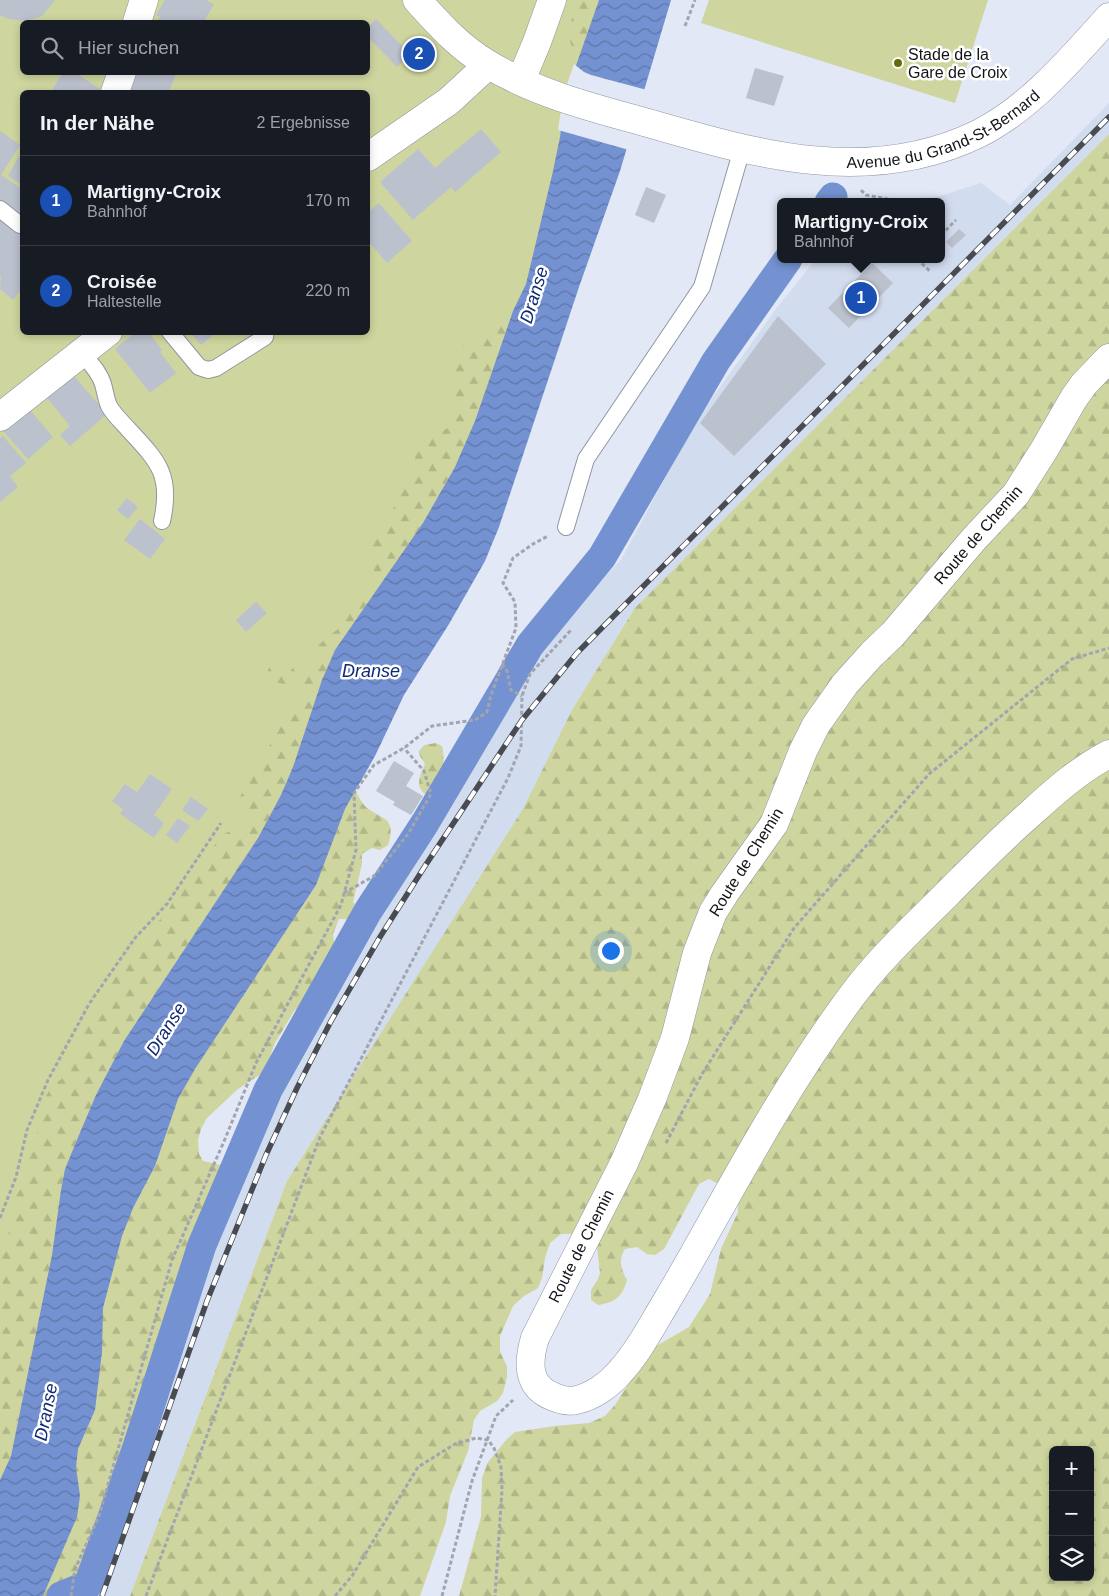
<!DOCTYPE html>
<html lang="de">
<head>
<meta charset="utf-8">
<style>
  body { margin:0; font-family:Helvetica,sans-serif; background:#20242c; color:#f1f3f6 }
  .controls { position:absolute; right:15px; bottom:15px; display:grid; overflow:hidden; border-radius:8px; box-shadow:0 2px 8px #0003 }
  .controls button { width:45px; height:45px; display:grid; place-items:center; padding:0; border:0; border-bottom:1px solid #363941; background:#171b24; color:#f1f3f6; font:25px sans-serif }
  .you { position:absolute; left:610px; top:950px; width:18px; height:18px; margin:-12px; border:4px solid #fff; border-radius:50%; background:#1a73e8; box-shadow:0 0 0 8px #1a73e833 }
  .badge { display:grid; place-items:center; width:32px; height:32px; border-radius:50%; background:#ea580c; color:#fff; font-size:16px; font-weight:700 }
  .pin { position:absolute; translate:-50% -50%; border:2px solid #fff; box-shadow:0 1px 5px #0006 }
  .popup { position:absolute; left:777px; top:198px; width:168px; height:65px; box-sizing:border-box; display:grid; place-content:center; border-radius:8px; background:#171b24; filter:drop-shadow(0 1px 4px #0005); font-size:16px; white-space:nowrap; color:#9ea1a6 }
  .popup b { font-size:19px; color:#f1f3f6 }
  .popup::after { content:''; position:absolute; left:50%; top:100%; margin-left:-10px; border:10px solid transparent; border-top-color:#171b24 }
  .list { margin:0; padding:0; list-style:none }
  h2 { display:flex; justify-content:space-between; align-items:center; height:65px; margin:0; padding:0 20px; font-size:21px }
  h2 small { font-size:16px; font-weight:400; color:#9ea1a6 }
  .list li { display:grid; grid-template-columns:32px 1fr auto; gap:15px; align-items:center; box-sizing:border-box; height:90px; padding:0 20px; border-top:1px solid #363941 }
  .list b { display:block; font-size:19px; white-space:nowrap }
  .list p { margin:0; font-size:16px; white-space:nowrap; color:#9ea1a6 }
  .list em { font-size:16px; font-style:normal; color:#9ea1a6 }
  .icon { flex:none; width:28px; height:28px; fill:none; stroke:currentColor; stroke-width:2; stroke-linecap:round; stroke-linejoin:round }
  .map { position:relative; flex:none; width:1109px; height:1596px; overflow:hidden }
  .search { position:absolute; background:#171b24; box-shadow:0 2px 8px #0003; left:20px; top:20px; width:350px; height:55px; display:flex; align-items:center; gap:12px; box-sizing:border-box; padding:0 18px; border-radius:8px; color:#9ea1a6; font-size:19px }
  .panel { position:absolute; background:#171b24; box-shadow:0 2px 8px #0003; left:20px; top:90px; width:350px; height:245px; border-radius:8px }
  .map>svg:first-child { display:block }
  .built { fill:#d2dcef }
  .green { fill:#cfd59e; fill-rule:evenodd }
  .forest { fill:url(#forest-firs); fill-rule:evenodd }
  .water { fill:url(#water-waves) }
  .pier { fill:#e2e8f5 }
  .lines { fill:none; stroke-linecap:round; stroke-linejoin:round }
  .canal { stroke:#7492d1; stroke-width:29 }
  .building { fill:#bbc1cd }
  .lane-casing { stroke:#9096a2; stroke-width:18 }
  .street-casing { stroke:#9096a2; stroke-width:29 }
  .secondary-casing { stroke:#9096a2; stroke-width:29 }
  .path { stroke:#a0a5af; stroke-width:3; stroke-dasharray:4 2.5; stroke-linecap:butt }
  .lane { stroke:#fff; stroke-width:16 }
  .street { stroke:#fff; stroke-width:28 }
  .secondary { stroke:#fff; stroke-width:28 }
  .rail-casing { stroke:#484b51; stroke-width:5.5 }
  .rail { stroke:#fff; stroke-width:4; stroke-dasharray:11; stroke-linecap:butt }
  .poi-dot { fill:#676b0c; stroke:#fff; stroke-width:2 }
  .labels { text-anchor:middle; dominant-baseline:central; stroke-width:5; stroke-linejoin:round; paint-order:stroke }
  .poi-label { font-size:16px; fill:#121418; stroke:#fff; text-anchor:start }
  .street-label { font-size:16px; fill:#121418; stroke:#fff }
  .water-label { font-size:18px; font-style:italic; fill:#0f2972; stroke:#fff }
</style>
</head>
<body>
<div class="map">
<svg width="1109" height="1596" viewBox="0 0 1109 1596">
  <defs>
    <pattern id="forest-firs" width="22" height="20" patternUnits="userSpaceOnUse" patternTransform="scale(1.25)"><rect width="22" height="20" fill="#cfd59e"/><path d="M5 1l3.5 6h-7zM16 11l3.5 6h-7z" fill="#b1b687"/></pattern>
    <pattern id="water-waves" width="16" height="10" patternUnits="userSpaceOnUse" patternTransform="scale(1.25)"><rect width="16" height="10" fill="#7492d1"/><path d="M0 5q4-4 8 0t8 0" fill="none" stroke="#5e76a9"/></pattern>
  </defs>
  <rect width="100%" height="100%" fill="#e2e8f5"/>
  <path class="built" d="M1109,103v31l-474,474 -62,100 -49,101 -237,372 -157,415h-52l27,-82 88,-284 61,-106 129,-211 62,-96 65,-115 21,-47 90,-95 74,-138 81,-113 40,-50h125v-57h-41v-3l37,-2 44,-14 29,22z"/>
  <path class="green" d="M0,0h627l-147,484 -422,759 -58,353zM22,22h346v50h-346zM22,92h346v240h-346z
    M709,0h279l-33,103 -254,-80z"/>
  <path class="forest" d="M578,0h24l-22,56c-3,-2 -7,-5 -8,-9 -6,-14 1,-34 6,-47z
    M1109,134v1462h-650l22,-79 1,-39 6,-16 19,-23 8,-7 40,-6 34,-3 16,-7 10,-11 36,-56 38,-22 21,-33 11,-45 17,-37v-9l-3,-10 -26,-14 -10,5 -35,65 -9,6 -8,-1 -10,-7 -12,2c-7,11 -4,20 2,31 -5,17 -11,22 -29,25l-7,-5v-10l7,-11 2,-6 -3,-27 -7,-6 -20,-6h-9l-11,9 -5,15 -3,20 -4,10 -14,8 -11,10 -13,30v16l7,14v11l-4,16 -6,8 -17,10 -6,9 -6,31 -18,45 -4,26 -26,74h-290l157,-415 236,-372 50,-101 62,-100zM1053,1450h37v127h-37z
    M510,309l3,2 -38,110 -20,46 -32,56 -88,127 -13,30 -29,87 -12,28 -23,43 -134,203 -28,54 -17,40 -14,34 -4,21 -9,65 -42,202 -10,23v-174c2,-10 6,-19 0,-27v-38l5,-3 7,-10 2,-7 1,-23 5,-8 6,-30 10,-21 6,-36 11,-19 9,-5 3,-19 17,-15c3,-33 12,-28 29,-51l-1,-11 35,-42 11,-7v-10l12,-13 8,-15 13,-11 7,-18 15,-16 10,-16 20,-8 10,-10c-1,-9 -5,-11 -14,-15l42,-73 5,-12 23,-17v-10l-5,-7c-14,2 -22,3 -34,-6v-7l5,-8 10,-2 10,8 3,5h10l6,-5 2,-17 2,-4 23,-19c0,-5 0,-14 2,-19 6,-14 26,-13 32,-28 8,-21 -23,-43 17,-59 4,-9 4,-26 9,-31 5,-5 12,-9 17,-13 2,-7 -2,-14 -1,-22 3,-19 31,-20 39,-36 7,-15 -4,-27 -4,-41 1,-12 11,-34 20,-41 4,-3 9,-5 13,-9 9,-8 15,-17 27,-20z
    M436,743l6,3c3,9 0,19 3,27h19v8l-21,23 -14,28 -23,31 -17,30 -11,11 -6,18 -8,5 -10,-1 -8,-7h-7l-6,15 2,14 -3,20 -28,35 -10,8 -19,32 -7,19 -7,12 -23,15 -31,29 -6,11 -3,11 1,14 4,7 18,4c14,-12 15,-32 28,-45l5,4 -61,106 -88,284 -27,82h-58l110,-436 218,-384c5,9 10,21 16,29 14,15 34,9 24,40l-8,5 -8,-2 -10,6v10l-9,38 5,6 7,-2 14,-20 7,-15 17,-18 26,-44c3,-12 -5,-14 -9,-21 -3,-8 2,-17 5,-24l-5,-8 -1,-5 5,-6z"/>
  <path class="water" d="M599,0h72l-51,171 -41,116 -80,240 -14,34 -36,63 -45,71 -29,61 -30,53 -29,76 -121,184 -17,30 -23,67 -22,42 -11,28 -19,72 -1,44 -7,58 -17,39 -2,18 4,29 -3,21 -34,79h-43v-116l11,-24 41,-201 9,-65 4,-21 14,-34 17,-40 28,-54 134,-203 23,-43 12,-28 29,-87 13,-30 88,-127 32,-56 20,-46 38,-110 13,-27 27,-113 7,-34 5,-40z"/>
  <path class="pier" d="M574,64l10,8 7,3 56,15 -18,60 -71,-20 5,-34z"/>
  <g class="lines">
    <path class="canal" d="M829,202l4,-5
      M61,1596l27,-11 49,-138 65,-202 66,-155 100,-179 57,-88 105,-178 72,-88 114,-196 72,-102"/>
  </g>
  <path class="building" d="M0,0h55l-13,16 -16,5 -17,-2 -9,-4z
    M165,0h41l8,4 -10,18h-47l3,-5 -4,-2z
    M376,19l34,35 -13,13 -29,-30v-10z
    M755,68l29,8 -10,30 -28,-8z
    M63,72h11l29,19 -1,1h-51z
    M136,72h41l-8,20h-40z
    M481,129l20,23 -46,40 -4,-5 -38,33 -33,-38 38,-33 17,19z
    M0,131l20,14 -19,30 21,14v31l-22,-21z
    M22,150v35l-14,-9z
    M646,187l20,8 -12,28 -19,-8z
    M379,203l33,38 -25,22 -19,-22v-29z
    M0,216l21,18 1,-2v56l-9,12 -13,-11 1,-12 -1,-1z
    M959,229l7,6 -14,13 -6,-6z
    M872,263l21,20 -44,45 -21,-20z
    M778,316l48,48 -92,92 -34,-33z
    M136,332h12l14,18 -2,2 16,21 -26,20 -35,-44z
    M190,332h27l-16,13z
    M73,375l34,39 -37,32 -10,-11 10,-9 -23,-28z
    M29,409l24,28 -25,22 -25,-28z
    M3,436l23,27 -16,13 8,11 -18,15v-64z
    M127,498l11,9 -10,12 -11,-9z
    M140,519l25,20 -15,20 -26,-19z
    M256,602l11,11 -21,19 -10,-12z
    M394,761l20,12 -8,13 17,10 -12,19 -18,-10 2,-3 -19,-11z
    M150,774l22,15 -18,26 10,8 -10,15 -34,-24 3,-5 -11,-8 13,-17 12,8z
    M191,797l17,12 -10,12 -16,-11z
    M178,818l12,8 -13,17 -11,-8z"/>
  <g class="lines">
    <defs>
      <path id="lane" d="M0,209l20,16
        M170,332l29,35 9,3 8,-2 49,-31 1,-5
        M81,352c8,10 18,19 22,32 2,7 3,15 6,22 5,9 13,16 20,24 30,32 43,46 33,91
        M566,527l20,-68 116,-172 40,-138"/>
      <path id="street" d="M137,22l7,-22
        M521,80l16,-38 15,-42
        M115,92l7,-20
        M368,157l81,-56 39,-36
        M0,417l108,-85"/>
      <g id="secondary">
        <path id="s1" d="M417,0c22,24 41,46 69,63 47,29 103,44 155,58 111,32 225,67 337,13 52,-26 92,-74 131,-117"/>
        <path d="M1109,358l-25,26 -10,14 -30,52 -28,44 -42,45 -81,95 -21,20 -27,30 -29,41 -13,26 -29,73 -49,69 -12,19 -16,41 -22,85 -23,61 -28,64 -89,175c-7,23 -9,49 19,59 7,3 15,5 23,3 16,-4 32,-15 43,-28 17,-19 29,-41 42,-63 16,-27 32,-55 47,-82 44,-79 88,-157 142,-230 28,-38 63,-70 97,-104 27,-27 53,-54 82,-79 25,-23 49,-44 79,-60"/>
      </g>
    </defs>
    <use href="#lane" class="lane-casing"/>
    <use href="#street" class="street-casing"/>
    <use href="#secondary" class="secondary-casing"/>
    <path class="path" d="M685,26l10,-26
      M861,190l5,5 37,7
      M941,235l15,-15
      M917,259l14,13
      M502,664l5,7 4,19 11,6
      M344,893l30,-17 34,-42 23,-40 -7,-23 -20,-23
      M666,1143l36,-69 92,-146 135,-154 143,-115 37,-11
      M0,1218l16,-41 11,-47 21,-50 41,-76 46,-66 32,-34 54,-81
      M71,1596l4,-27 24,-53 73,-256 53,-121 31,-76 85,-158 15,-55 -2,-57 20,-28 30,-17 28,-22 43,-6 12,-8 4,-17 25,-67 -1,-26 -12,-19 10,-25 20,-14 15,-8
      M146,1596l174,-459 188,-359 13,-32 1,-50 8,-22 42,-45
      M335,1596l17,-20 66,-109 37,-23 21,-6 12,2 6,8 7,19 1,23 -7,106
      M442,1596l30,-115 24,-65 17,-16"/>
    <use href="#lane" class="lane"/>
    <use href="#street" class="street"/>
    <use href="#secondary" class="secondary"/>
    <defs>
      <path id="rail" d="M102,1596l105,-295 59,-146 31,-67 34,-67 49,-84 45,-71 97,-146 55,-67 532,-536"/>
    </defs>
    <use href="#rail" class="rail-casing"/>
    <use href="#rail" class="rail"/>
  </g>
  <circle class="poi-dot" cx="898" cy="63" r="5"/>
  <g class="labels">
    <g class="poi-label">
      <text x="908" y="54">Stade de la<tspan x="908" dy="18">Gare de Croix</tspan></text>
    </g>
    <g class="street-label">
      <text stroke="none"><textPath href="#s1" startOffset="574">Avenue du Grand-St-Bernard</textPath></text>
      <text transform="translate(978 535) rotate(-49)">Route de Chemin</text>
      <text transform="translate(746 862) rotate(-58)">Route de Chemin</text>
      <text transform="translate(581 1246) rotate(-63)">Route de Chemin</text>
    </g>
    <g class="water-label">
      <text transform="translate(534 295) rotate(-73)">Dranse</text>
      <text x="371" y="671">Dranse</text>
      <text transform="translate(166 1029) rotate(-58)">Dranse</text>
      <text transform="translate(46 1412) rotate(-79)">Dranse</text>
    </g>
  </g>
</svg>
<div class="controls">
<button>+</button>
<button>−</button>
<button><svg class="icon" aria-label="layers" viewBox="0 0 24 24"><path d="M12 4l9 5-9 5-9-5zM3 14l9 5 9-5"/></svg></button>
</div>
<div class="you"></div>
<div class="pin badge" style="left:861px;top:298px;background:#1a4fb4">1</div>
<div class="popup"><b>Martigny-Croix</b>Bahnhof</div>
<div class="pin badge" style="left:419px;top:54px;background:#1a4fb4">2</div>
<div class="search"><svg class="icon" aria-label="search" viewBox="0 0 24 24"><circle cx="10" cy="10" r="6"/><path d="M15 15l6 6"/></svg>Hier suchen</div>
<section class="panel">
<h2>In der Nähe<small>2 Ergebnisse</small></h2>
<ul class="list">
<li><span class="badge" style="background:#1a4fb4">1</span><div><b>Martigny-Croix</b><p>Bahnhof</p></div><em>170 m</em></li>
<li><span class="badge" style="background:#1a4fb4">2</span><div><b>Croisée</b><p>Haltestelle</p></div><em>220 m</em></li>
</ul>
</section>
</div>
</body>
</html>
